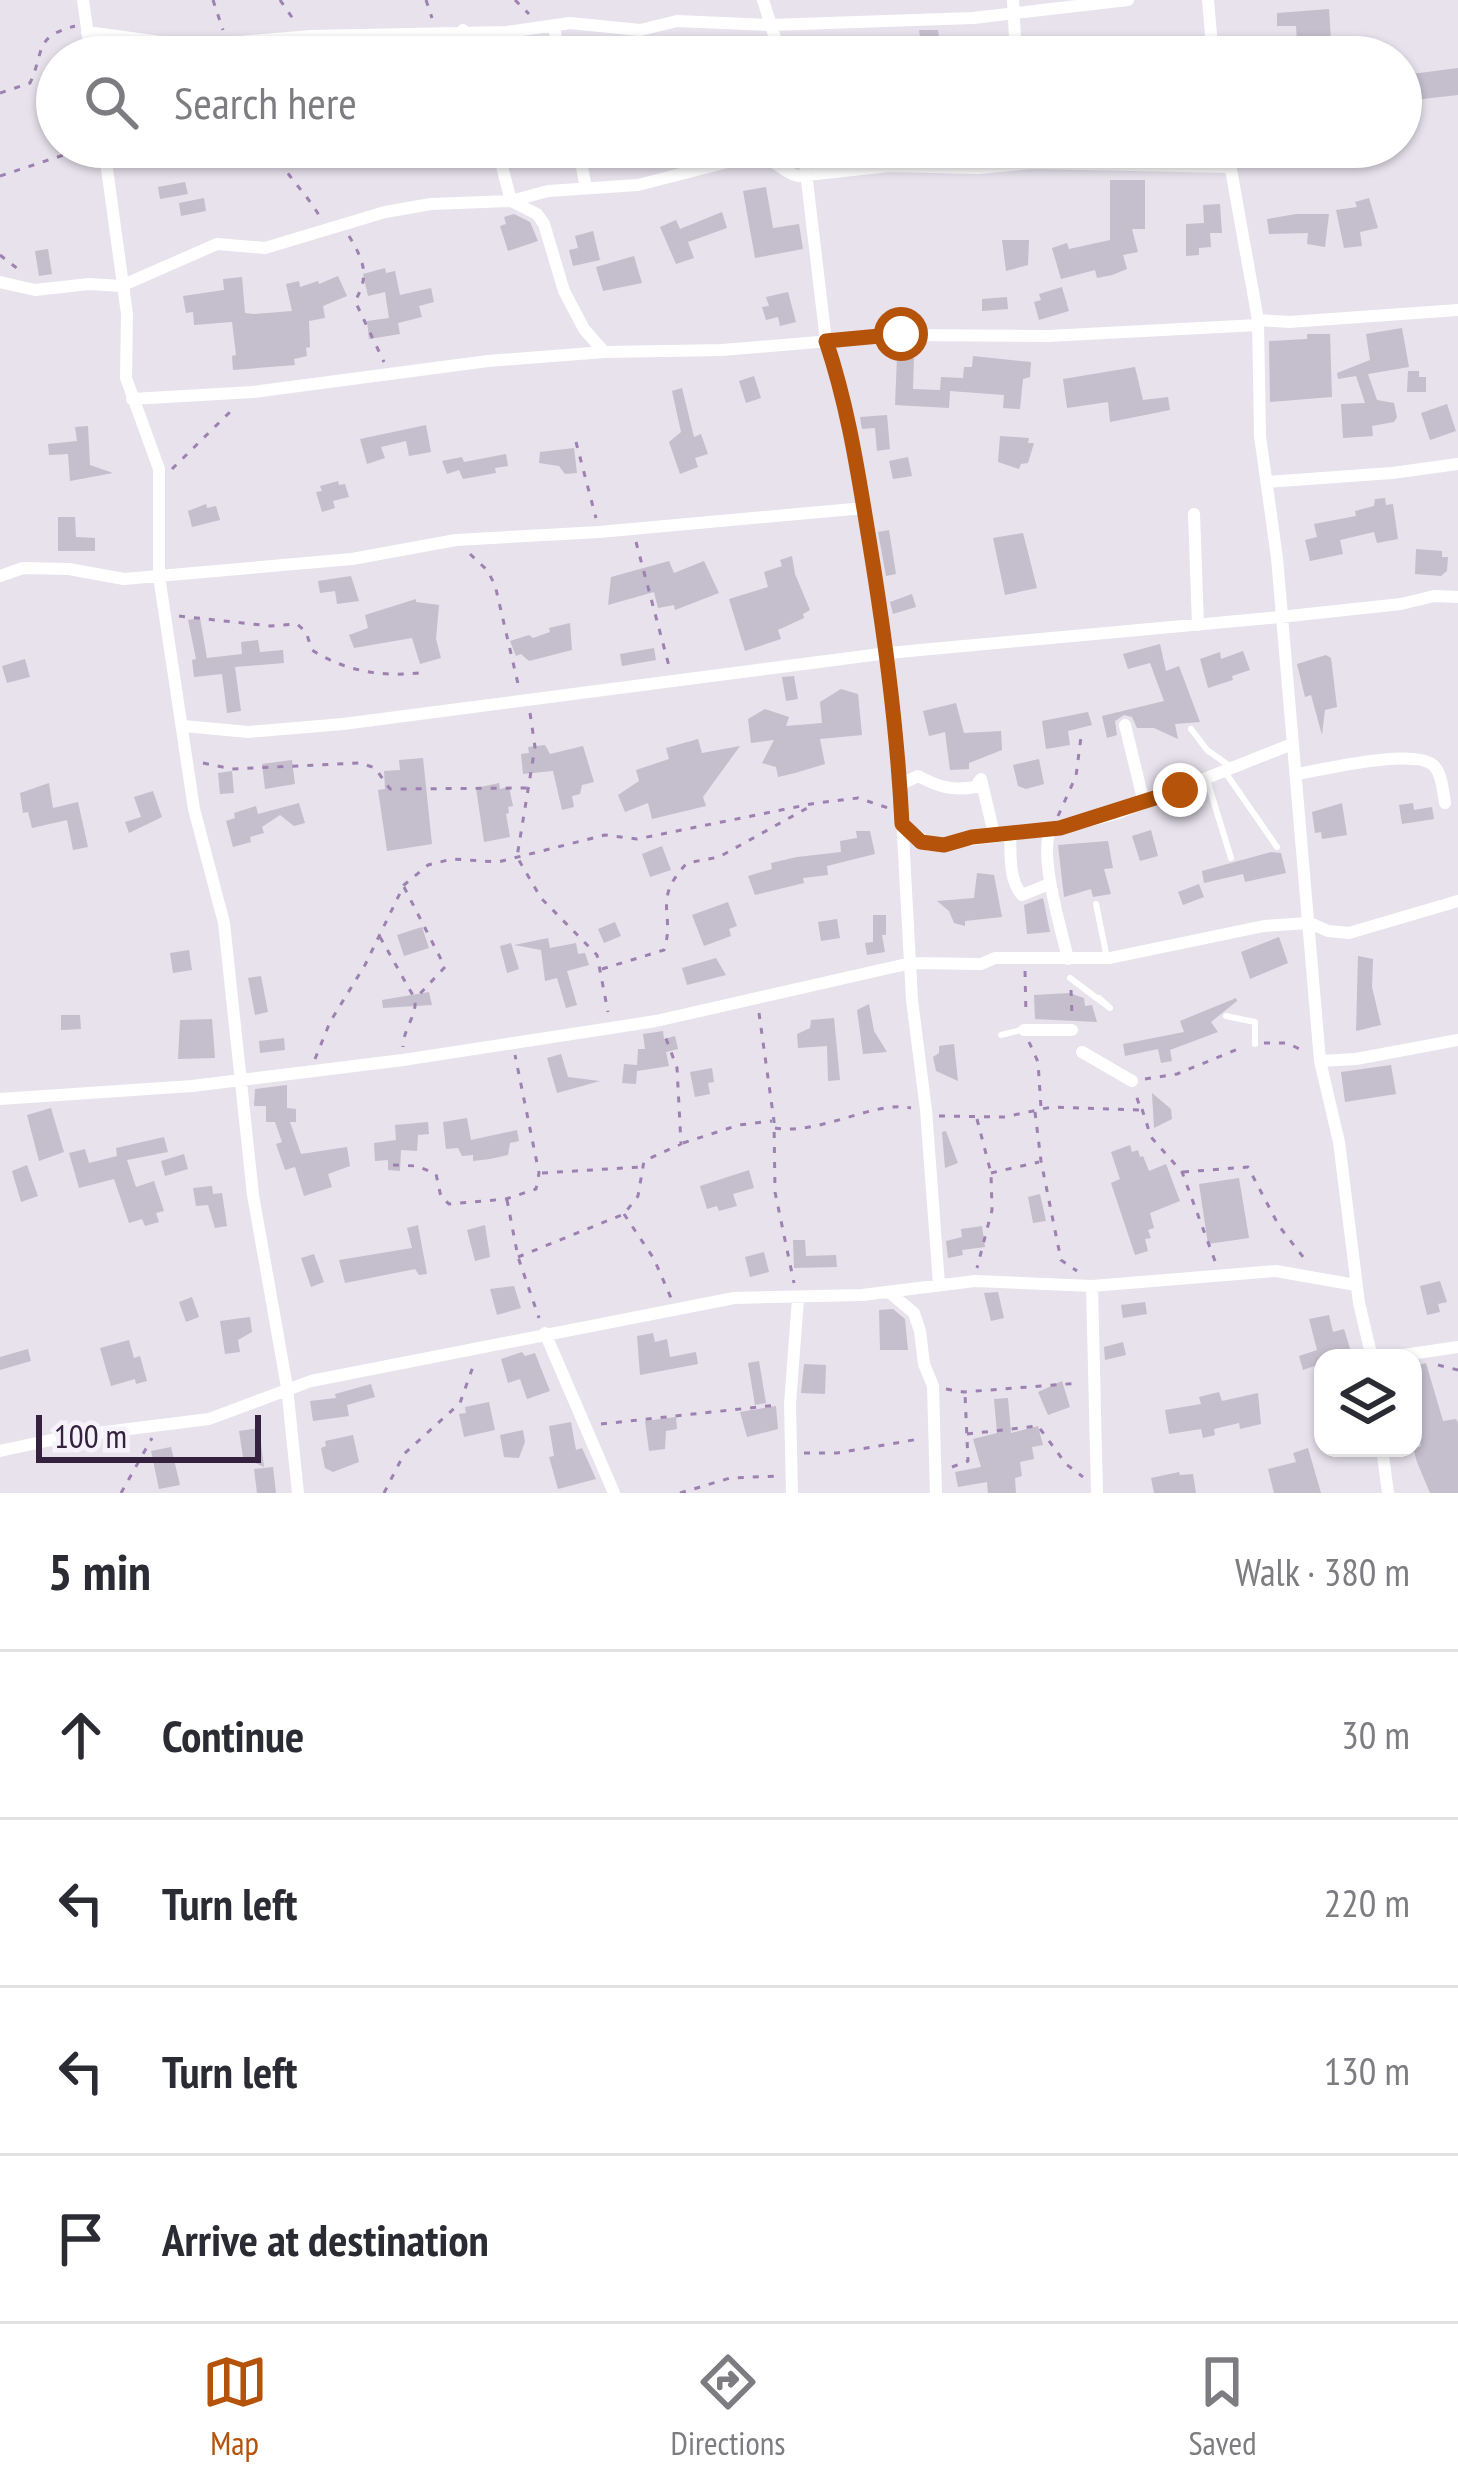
<!DOCTYPE html>
<html lang="en">
<head>
<meta charset="utf-8">
<style>
  body { margin:0; font-family:"PT Sans Narrow",sans-serif; background:#f2f2f3; color:#2b2b33 }
  .controls { position:absolute; right:36px; bottom:36px; display:grid; overflow:hidden; border-radius:24px; box-shadow:0 3px 9px #0004 }
  .controls button { width:108px; height:108px; display:grid; place-items:center; padding:0; border:0; border-bottom:3px solid #e1e1e2; background:#fff; color:#2b2b33; font:60px sans-serif }
  .scale { position:absolute; left:36px; bottom:30px; width:225px; box-sizing:border-box; padding-left:12px; border:6px solid #33213e; border-top:0; font-size:33px; line-height:42px; white-space:nowrap; color:#33213e; -webkit-text-stroke:9px #f5f2f9; paint-order:stroke }
  .stop { position:absolute; width:36px; height:36px; margin:-27px; border:9px solid #b45309; border-radius:50%; background:#fff }
  .stop.end { background:#b45309; border-color:#fff; box-shadow:0 3px 12px #0008 }
  .list { margin:0; padding:0; list-style:none }
  h2 { display:flex; justify-content:space-between; align-items:center; height:156px; margin:0; padding:0 48px; font-size:51px }
  h2 small { font-size:39px; font-weight:400; color:#7c7c81 }
  .list li { display:grid; grid-template-columns:78px 1fr auto; gap:36px; align-items:center; box-sizing:border-box; height:168px; padding:0 48px; border-top:3px solid #e1e1e2 }
  .list b { display:block; font-size:45px; white-space:nowrap }
  .list em { font-size:39px; font-style:normal; color:#7c7c81 }
  .icon { flex:none; width:66px; height:66px; fill:none; stroke:currentColor; stroke-width:2; stroke-linecap:round; stroke-linejoin:round }
  .map { position:relative; flex:none; width:1458px; height:1493px; overflow:hidden }
  .search { position:absolute; background:#fff; box-shadow:0 3px 9px #0004; left:36px; right:36px; top:36px; height:132px; display:flex; align-items:center; gap:30px; box-sizing:border-box; padding:0 42px; border-radius:66px; color:#7c7c81; font-size:45px }
  .sheet { height:828px; background:#fff }
  nav { display:flex; justify-content:space-around; align-items:center; box-sizing:border-box; height:168px; border-top:3px solid #e1e1e2; background:#fff; font-size:33px; color:#7c7c81 }
  nav a { display:grid; justify-items:center; gap:6px }
  nav .on { color:#b45309 }
  .map>svg:first-child { display:block }
  .building { fill:#c5becd }
  .lines { fill:none; stroke-linecap:round; stroke-linejoin:round }
  .path { stroke:#9d82b1; stroke-width:3; stroke-dasharray:6 9; stroke-linecap:butt }
  .lane { stroke:#fff; stroke-width:6 }
  .street { stroke:#fff; stroke-width:12 }
  .route { stroke:#b45309; stroke-width:15 }
</style>
</head>
<body>
<div class="map">
<svg width="1458" height="1493" viewBox="0 0 1458 1493">
  <rect width="100%" height="100%" fill="#e7e2ec"/>
  <path class="building" d="M1329,9l3,48h-34l-2,-31h-19v-13z
    M919,30h19l4,27h-19z
    M1270,41l3,16h-23l-3,-11z
    M1458,68v27l-36,4 -2,-10 -6,1 -2,-16z
    M1110,180h35v49h-13l6,23 -15,3 4,14 -15,6 -15,3 -2,-8 -34,9 -9,-31 15,-5 2,6 41,-9z
    M185,182l3,12 -28,5 -2,-12z
    M766,187l7,41 26,-4 4,25 -48,9 -12,-67z
    M204,198l2,13 -25,5 -2,-13z
    M1369,198l9,30 -18,4 2,14 -18,2 -8,-38 21,-3 -2,-5z
    M1220,204l2,29h-12l1,14 -12,1v7l-13,1v-32l18,-1 -1,-18z
    M722,212l5,16 -39,14 6,16 -18,6 -16,-37 16,-7 4,9z
    M514,214l16,8 8,19 -30,10 -8,-25 6,-2 -2,-7z
    M1296,214h33l-4,33 -18,-3 1,-11 -39,1 -2,-15z
    M593,231l7,29 -27,6 -4,-16 9,-2 -3,-12z
    M1002,240h27l-1,25 -22,6z
    M48,249l4,25 -13,2 -4,-25z
    M634,256l8,27 -39,8 -7,-24z
    M385,268l1,5 9,-2 5,24 31,-7 3,14 -15,4 3,11 -24,6 2,11 -31,5 -2,-18 22,-3 -4,-26 -17,4 -5,-22z
    M338,276l9,20 -24,10 2,12 -16,3 1,26 -4,1 1,8 -13,3 1,6 -62,5 -1,-14 4,-1 -4,-33 -38,3 -1,-13 -7,1 -3,-17 41,-6 -1,-11 19,-2 3,36 9,1 38,-3 -6,-27 13,-3 1,6 18,-6 1,3z
    M1062,287l7,24 -30,9 -5,-18 7,-2 -2,-6z
    M788,292l8,30 -16,4 -2,-9 -12,3 -4,-13 7,-1 -3,-9z
    M1007,297l1,12 -26,2v-12z
    M1402,328l7,39 -41,7 9,26 17,3 3,14 -3,5 -22,4 1,10 -30,2 -2,-34 24,-1 -9,-27 -18,3 -1,-6 33,-13 -4,-26z
    M1307,334h23l2,63 -62,5 -1,-61 38,-2z
    M973,356l58,6 -1,15 -7,2 -3,30 -17,-1 1,-13 -54,-4 -1,17 -54,-3 2,-48h17l-1,32 27,1 1,-13 22,1 1,-11h8z
    M1135,367l8,33 25,-3 2,13 -60,12 -2,-20 -41,6 -4,-29z
    M1408,371h11v6h7v15h-19z
    M754,376l7,22 -15,5 -7,-22z
    M682,388l12,49 7,-3 7,20 -13,4 3,9 -18,7 -11,-32 12,-10 -9,-41z
    M1447,404l9,27 -26,9 -9,-27z
    M887,415l3,34 -13,2 -2,-23 -13,1 -2,-12z
    M426,425l5,27 -22,4 -3,-15 -25,6 4,11 -18,6 -7,-25z
    M88,426l2,39 23,8 -43,8 -2,-27 -19,1 -1,-11 29,-3 -2,-14z
    M1000,436l29,2 -1,5h6l-6,20 -7,1 -2,5 -21,-7z
    M574,448l3,25 -12,1 -6,-8 -20,-3 1,-11z
    M506,454l2,12 -13,2 1,5 -33,6 -4,-9 -12,4 -5,-13 20,-4 2,5z
    M908,457l4,19 -19,3 -4,-18z
    M338,481l1,4 6,-1 4,13 -16,4 2,7 -13,4 -6,-20 6,-1 -2,-5z
    M1385,498l1,7 7,-1 5,35 -21,4 -3,-11 -34,8 3,14 -33,7 -5,-21 12,-3 -3,-13 42,-8 -1,-5 19,-5 1,-7z
    M206,504l1,4 9,-2 4,14 -28,7 -4,-16z
    M58,517h17l1,20 19,1v13h-37z
    M889,530l7,44 -10,2 -8,-44z
    M1023,533l14,55 -32,7 -12,-57z
    M1416,549l26,2v6h6l-1,14 -6,5 -26,-2z
    M792,556l3,18 15,36 -7,4 1,4 -26,12 3,9 -36,12 -16,-52 39,-12 -4,-15 18,-6 -2,-6z
    M669,561l5,12 30,-12 15,32 -44,17 -1,-5 -16,3 -4,-16 -46,13 3,-28z
    M351,576l8,25 -22,3 -2,-13 -15,2 -2,-12z
    M912,594l4,13 -23,7 -3,-12z
    M416,599v3l23,3 -3,34 5,19 -21,6 -8,-26 -58,10 -5,-13 19,-7 -3,-13z
    M200,618l7,40 35,-4 -1,-12 17,-2 2,12 23,-2 1,13 -49,4 6,44 -14,2 -5,-39 -28,3 -2,-17 4,-1 -8,-39z
    M570,623l2,27 -43,11 -8,-7 -5,2 -6,-15 19,-6 4,3 17,-6 -1,-4z
    M1160,644l6,27 13,-5 21,56 -25,2 3,15 -24,-11h-17l-5,-11 -8,-2 -9,6 2,14 -10,3 -5,-22 62,-15 -14,-38 -22,6 -5,-15z
    M654,648l2,12 -34,6 -2,-12z
    M1243,651l7,19 -18,6 1,4 -25,8 -8,-29 20,-7 1,7z
    M1326,655l5,3 6,49 -12,3 -3,25 -11,-40 -6,2 -8,-33z
    M25,659l5,18 -23,6 -5,-17z
    M794,676l4,23 -12,2 -4,-24z
    M841,689l17,5 4,41 -42,4 5,25 -30,9 -17,4 -2,-10 -14,-4 12,-23 -23,3 -3,-24 17,-10 24,8 -3,9 36,-3 -2,-21z
    M956,703l8,30 37,-2 1,19 -33,13v6l-19,1 -5,-38 -16,4 -6,-25z
    M1088,712l4,13 -24,6 2,14 -24,4 -4,-28z
    M698,739l4,14 38,-7 -37,51 3,9 -54,13 -4,-16 -23,9 -7,-17 21,-14 -3,-11 33,-11 -3,-11z
    M545,745l5,9 33,-8 11,36 -12,3 -2,9 -8,2 2,11 -12,3 -9,-39 -30,3 -2,-20 8,-1 -1,-6z
    M423,758l9,86 -45,7 -9,-61 7,-1 -1,-18 16,-1 -1,-10z
    M1039,759l5,25 -18,5 -8,-3 -5,-21z
    M292,760l3,24 -30,5 -3,-25z
    M232,771l2,22 -14,1 -2,-21z
    M49,783l4,25 25,-6 10,45 -15,3 -6,-30 -35,8 -4,-16 -5,1 -3,-20z
    M499,783l1,6 9,-2 4,19 -5,1 1,6 -3,1 4,23 -26,5 -8,-54z
    M153,791l9,26 -33,16 -4,-11 16,-5 -7,-20z
    M299,803l6,20 -11,3 -14,-11 -18,12 2,6 -14,4 1,5 -18,5 -7,-26 9,-3 -1,-5 22,-7 2,8z
    M1342,803l5,32 -25,4 -1,-7 -6,1 -3,-21z
    M1413,803l1,7 18,-3 2,12 -32,5 -3,-19z
    M1151,830l7,26 -18,5 -8,-25z
    M856,831h14l5,23 -48,12 1,9 -25,3 1,5 -49,12 -7,-19 24,-7 -1,-6 26,-6 44,-5 -1,-11 17,-3z
    M1108,841l5,27 -9,1 7,25 -18,3 -2,-8 -27,8 -6,-52z
    M662,846l9,24 -21,7 -8,-23z
    M1271,852l10,1 5,20 -41,9 -2,-8 -39,9 -2,-12z
    M977,873l17,2 8,42 -37,4v5l-11,-3 -5,-12 -12,-10 37,-3z
    M1199,884l5,13 -21,8 -5,-13z
    M1043,898l7,34 -23,2 -3,-29z
    M728,902l9,24 -8,3 2,7 -27,10 -12,-31z
    M873,915h13v20h-4l3,17 -18,3 -2,-12 8,-1z
    M837,919l3,19 -19,3 -3,-19z
    M615,922l6,14 -17,7 -6,-14z
    M422,927l7,21 -25,8 -7,-21z
    M1279,937l9,26 -38,16 -9,-27z
    M548,938l2,10 26,-5 2,11 7,-1 4,12 -22,6 10,34 -11,3 -9,-30 -12,3 -4,-31 -27,-5z
    M511,943l8,26 -12,4 -7,-27z
    M189,950l3,20 -19,3 -3,-20z
    M1358,956l15,3 -1,28 9,38 -25,6z
    M716,958l10,17 -39,10 -5,-17z
    M261,976l7,36 -13,3 -7,-37z
    M429,992l3,13 -49,3 -1,-8z
    M1069,993l15,5 1,8 7,-1 5,17 -62,-3 -1,-24z
    M1236,998l1,3 -26,21 7,10 -48,18 2,11 -11,2 -3,-14 -33,7 -2,-12 61,-12 -4,-11z
    M869,1004l5,27 13,21 -24,2 -6,-44z
    M61,1015h19l1,14 -20,1z
    M834,1018l6,62 -12,1 -1,-35 -29,2 -1,-14 13,-6 1,-8z
    M212,1019l3,39 -37,1 2,-39z
    M663,1031l1,8 11,-3 3,13 -12,3 3,14 -32,5 -1,13 -14,-1 2,-19 13,1 1,-16h7l-2,-15z
    M284,1038l1,12 -25,3 -1,-12z
    M954,1044l4,37 -22,-10 -3,-14 6,-4v-7z
    M561,1054l7,23 32,4 -43,12 -10,-35z
    M1391,1065l5,29 -51,8 -4,-30z
    M712,1068l2,14 -6,1 2,11 -15,3 -5,-25z
    M287,1085v23l9,1v13h-6l11,32 46,-7 3,19 -22,8 4,13 -28,9 -9,-29 -10,3 -9,-26 6,-2 -7,-20h-9v-16h-12l1,-17z
    M1152,1093l19,16 1,10 -18,9z
    M51,1108l13,44 -25,9 -12,-46z
    M467,1118l4,22 46,-10 2,11 -9,2 -2,12 -18,4 -17,2v-6l-11,1 -4,-8 -12,1 -3,-27z
    M428,1122l1,12 -11,1 -1,16 -16,-1 -1,21 -12,-1v-10l-13,1 -1,-18 22,-3 -1,-15z
    M946,1131l12,32 -13,5 -3,-36z
    M164,1137l4,15 -41,8 9,27 18,-6 10,30 -8,2 3,9 -14,4 -3,-7 -13,4 -15,-44 -35,9 -10,-35 16,-4 4,14 28,-7 -1,-8z
    M1130,1145l2,7 6,-2 2,7 3,-1 6,15 17,-7 14,37 -30,12 4,15 -6,2 3,8 -6,1 3,12 -13,4 -24,-72 9,-4 -9,-27z
    M184,1154l4,15 -23,7 -4,-15z
    M27,1165l11,31 -17,6 -9,-31z
    M749,1170l5,18 -21,6 4,12 -18,5 -2,-5 -10,3 -7,-23z
    M1239,1178l10,60 -41,6 -9,-60z
    M212,1186l1,8 9,-1 5,33 -12,2 -7,-23 -12,1 -3,-18z
    M1040,1194l6,27 -13,2 -5,-26z
    M418,1225l9,49 -8,1 -4,-6 -70,14 -6,-23 73,-12 -5,-20z
    M485,1225l5,32 -15,4 -8,-31z
    M982,1226l3,21 -23,3 1,5 -15,3 -2,-17 16,-4 -1,-8z
    M793,1240h12l1,16 30,-1 1,12 -43,1z
    M764,1252l5,20 -19,5 -5,-20z
    M314,1254l10,28 -13,5 -10,-29z
    M1440,1281l7,21 -9,2 2,8 -13,3 -7,-29z
    M514,1286l7,22 -24,7 -7,-26z
    M998,1292l6,26 -13,3 -7,-28z
    M192,1297l7,20 -13,5 -7,-20z
    M1145,1302l2,12 -24,4 -2,-13z
    M893,1309l12,10 3,31h-28l-1,-40z
    M1329,1315l4,17 11,-3 9,29h-30v5l-20,7 -4,-14 18,-6 -8,-31z
    M250,1317l2,15 -14,8 2,12 -15,2 -5,-33z
    M653,1333l2,9 12,-3 3,18 26,-5 2,12 -58,11 -3,-39z
    M129,1340l5,18 6,-2 7,25 -11,3 -1,-5 -24,7 -11,-38z
    M1123,1342l3,13 -21,5 -1,-13z
    M28,1349l3,12 -31,9v-13z
    M522,1352l3,4 10,-3 15,38 -23,8 -7,-20 -12,4 -7,-24z
    M759,1361l7,42 -11,2 -7,-42z
    M1426,1363l17,58 13,-2 2,4v70h-28l-13,-31 -4,-14 8,-2 -8,-34v-45z
    M804,1364l22,1 -1,29 -24,-1z
    M1062,1381l8,26 -22,8 -10,-23z
    M371,1384l4,13 -28,8 2,11 -36,5 -3,-20 26,-3 -1,-4z
    M1219,1392l3,9 36,-8 3,31 -21,5 -1,-6 -25,6 1,6 -12,3 -2,-9 -32,5 -4,-24 36,-6 -2,-7z
    M1008,1398l3,35 27,-7 5,19 -11,2 2,12 -14,3 2,14 -7,2 1,15h-28l-1,-11 -29,5 -3,-15 26,-5 -8,-28 24,-6 -3,-34z
    M489,1402l6,28 -31,7 -5,-23 7,-1 -1,-6z
    M776,1406l2,23 -31,8 -7,-25z
    M676,1417l1,12 -11,2 -1,18 -16,2 -4,-30z
    M571,1422l5,28 6,-2 14,31 -38,10 -9,-32 5,-1 -5,-30z
    M259,1428l5,39 -21,-10 -4,-26z
    M523,1430l2,12 -6,16 -15,-1 -4,-22z
    M353,1435l6,27 -26,10 -8,-4 -4,-20 5,-2 -1,-5z
    M171,1447l9,38 -21,4 -8,-38z
    M1308,1448l13,45h-47l-6,-24 28,-7 -3,-9z
    M273,1467l3,26h-19l-3,-24z
    M1179,1472l1,3 13,-1 3,19h-42l-3,-15z"/>
  <g class="lines">
    <path class="path" d="M213,0l10,30
      M280,0l16,23
      M426,0l6,18
      M515,0l14,14
      M0,93l30,-10c15,-32 3,-46 45,-57
      M274,147c9,28 33,45 47,72
      M0,176l88,-29
      M349,236c15,25 21,40 6,65l29,61
      M0,255l23,18
      M576,442l20,76
      M172,469l61,-60
      M636,542l33,124
      M470,554l17,16 8,15 24,103
      M179,616l91,10 27,-2 9,8 6,18c34,22 74,28 114,22
      M530,713l5,34 -18,110 24,41 56,57 11,57
      M203,763l29,6 128,-6 15,5 15,21 137,-1
      M1058,816l18,-40 5,-39
      M404,887l41,80 -30,32
      M380,937l35,62c2,17 -12,30 -12,48
      M602,969l62,-19c12,-37 -13,-49 23,-87l32,-6 90,-50
      M1025,971l1,44
      M1071,990l1,26
      M759,1013l15,108 1,71 19,91
      M1029,1042l9,20 3,46
      M1264,1043h23l19,9
      M315,1059l15,-37 35,-57 39,-80 24,-20 24,-6 46,3 107,-27 32,4 179,-36 42,-5 30,10
      M1145,1079l32,-5 66,-27
      M1142,1109l9,28 31,35 33,89
      M1035,1112l6,49 20,99 16,11
      M939,1116l65,1 48,-10 89,3 -5,-15
      M977,1119l14,54 1,37 -15,58
      M775,1128c47,7 99,-28 136,-20
      M683,1143l56,-18 33,-4
      M393,1165l24,1 19,8 5,23 8,7 57,-5 30,-10 3,-16 -24,-118
      M1183,1172l65,-5 31,59 28,36
      M542,1173l98,-6
      M991,1173l48,-11
      M507,1200l11,57 21,61
      M624,1214l30,45 17,39
      M518,1257l106,-43 14,-18 6,-35 37,-17 -4,-76 -13,-35
      M1438,1365l20,5
      M946,1389l18,3 116,-9
      M601,1424l176,-19
      M967,1434l71,-8 28,38 17,13
      M804,1453h33l82,-14
      M952,1467l16,-6 -3,-67
      M121,1493l31,-55
      M384,1493l20,-39 56,-51 15,-42
      M680,1493l50,-15 47,-2"/>
    <path class="lane" d="M1191,729l16,21 24,17
      M1225,772l52,75
      M1207,780l24,78
      M1096,904l11,54
      M1070,978l40,30 -11,-10
      M1226,1016l29,6v22
      M1001,1035l20,-5"/>
    <path class="street" d="M83,0l8,57
      M763,0l18,57
      M1013,0l3,57
      M1208,0l5,57
      M554,26l5,31
      M463,30l9,27
      M87,32l103,14 121,-10 196,-4 63,-9 70,7 37,-9 93,4 203,-7 155,-18
      M384,35l2,22
      M104,147l23,167 -1,64 33,91v107l35,233 30,114 29,272 34,192 11,106
      M497,147l14,54 26,13 7,10 20,67 20,38 20,23
      M578,147l8,41
      M803,147l23,194 14,40 12,59 36,213 10,90 14,257 14,110 13,174
      M1227,147l31,173 2,116 17,122 43,503 19,81 20,161 13,55
      M0,282l35,8 54,-6 32,2 96,-42 48,4 120,-36 46,-8 80,-3 37,-10 90,-6 117,-30c19,1 25,17 43,21l91,-10 89,2 55,-5 198,4
      M1258,320l31,2 169,-12
      M132,399l121,-7 235,-31 116,-9 118,-2 179,-15 147,1 210,-11
      M1268,482l124,-9 66,-9
      M1194,514l4,111
      M0,576l23,-8 46,1 55,10 228,-20 104,-19 143,-8 265,-24
      M1125,725l19,78
      M184,726l64,6 95,-8 545,-71 392,-36 121,-13 33,-8 24,1
      M1297,774c25,-4 122,-28 138,-7 7,8 8,25 10,36
      M901,784l17,-8c21,11 34,15 57,11l6,-8 13,55
      M903,825l26,20 131,-17 56,-14 176,-70
      M1051,829c-13,25 10,99 17,130
      M1010,832c1,21 -2,47 12,63l27,-11
      M1024,1030h48
      M1082,1052l50,29
      M1320,1061l36,-2 102,-19
      M0,1099l192,-13 211,-26 253,-39 255,-58 70,1 14,-6h115l154,-32 46,-3 18,8 21,2 109,-32
      M1092,1286l5,207
      M889,1292l25,21 6,18 4,33 9,22 3,107
      M545,1333l69,160
      M1383,1358l75,-11
      M1382,1448l6,45
      M0,1451l65,-14 144,-18 102,-38 423,-83 128,-3 113,-14 117,5 184,-15 80,14
      M792,1493l-2,-89 8,-105"/>
  </g>
  <g class="lines">
    <path class="route" d="M901,334l-75,7c20,59 30,119 40,180 17,102 31,201 36,303l19,18 23,3 28,-8 88,-9 120,-38"/>
  </g>
</svg>
<div class="controls">
<button><svg class="icon" aria-label="layers" viewBox="0 0 24 24"><path d="M12 4l9 5-9 5-9-5zM3 14l9 5 9-5"/></svg></button>
</div>
<div class="scale">100 m</div>
<div class="stop" style="left:901px;top:334px"></div>
<div class="stop end" style="left:1180px;top:790px"></div>
<div class="search"><svg class="icon" aria-label="search" viewBox="0 0 24 24"><circle cx="10" cy="10" r="6"/><path d="M15 15l6 6"/></svg>Search here</div>
</div>
<section class="sheet">
<h2>5 min<small>Walk · 380 m</small></h2>
<ul class="list">
<li><svg class="icon" aria-label="ahead" viewBox="0 0 24 24"><path d="M12 20V5M6 11l6-6 6 6"/></svg><div><b>Continue</b></div><em>30 m</em></li>
<li><svg class="icon" aria-label="left" viewBox="0 0 24 24"><path d="M17 20v-9H6M10 6l-5 5 5 5"/></svg><div><b>Turn left</b></div><em>220 m</em></li>
<li><svg class="icon" aria-label="left" viewBox="0 0 24 24"><path d="M17 20v-9H6M10 6l-5 5 5 5"/></svg><div><b>Turn left</b></div><em>130 m</em></li>
<li><svg class="icon" aria-label="arrive" viewBox="0 0 24 24"><path d="M6 21V4h12l-3 4 3 4H6"/></svg><div><b>Arrive at destination</b></div></li>
</ul>
</section>
<nav>
<a class="on"><svg class="icon" aria-label="map" viewBox="0 0 24 24"><path d="M3 6l6-2 6 2 6-2v14l-6 2-6-2-6 2zM9 4v14M15 6v14"/></svg>Map</a>
<a><svg class="icon" aria-label="directions" viewBox="0 0 24 24"><path d="M12 3l9 9-9 9-9-9zM9 14v-3h6M13 9l2 2-2 2"/></svg>Directions</a>
<a><svg class="icon" aria-label="saved" viewBox="0 0 24 24"><path d="M7 4h10v16l-5-4-5 4z"/></svg>Saved</a>
</nav>
</body>
</html>
